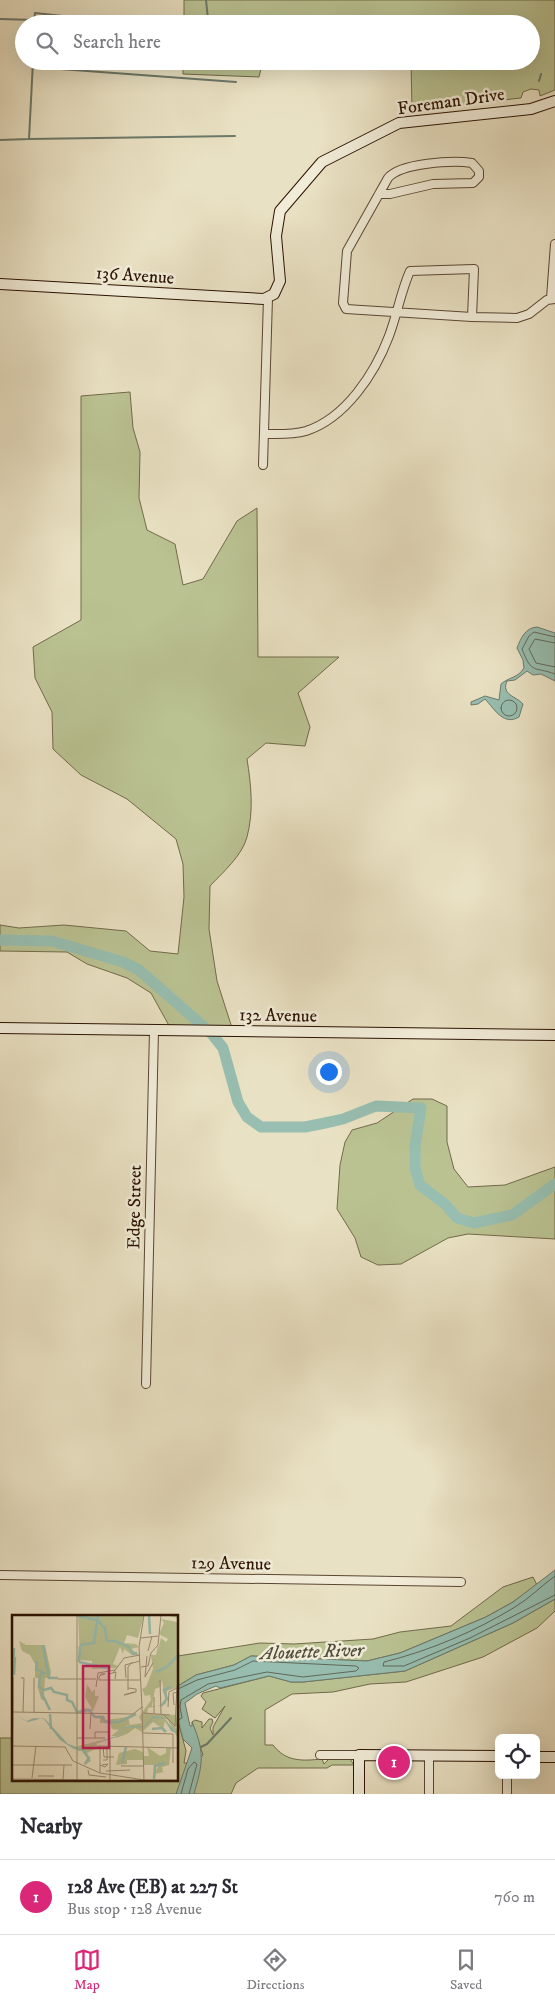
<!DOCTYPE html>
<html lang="en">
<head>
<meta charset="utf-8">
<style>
  body { margin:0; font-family:"IM FELL DW Pica",serif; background:#f7f7f7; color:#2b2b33 }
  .controls { position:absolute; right:15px; bottom:15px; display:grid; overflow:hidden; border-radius:8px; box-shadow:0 5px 20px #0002 }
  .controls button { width:45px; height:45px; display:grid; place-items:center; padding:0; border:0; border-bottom:1px solid #e1e1e2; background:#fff; color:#2b2b33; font:25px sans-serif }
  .you { position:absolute; left:328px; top:1071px; width:18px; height:18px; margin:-12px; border:4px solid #fff; border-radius:50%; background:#1a73e8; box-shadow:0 0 0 8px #1a73e833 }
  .badge { display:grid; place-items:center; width:32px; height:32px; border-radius:50%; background:#db2777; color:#fff; font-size:16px; font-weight:700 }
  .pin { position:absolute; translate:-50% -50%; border:2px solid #fff; box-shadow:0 1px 5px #0006 }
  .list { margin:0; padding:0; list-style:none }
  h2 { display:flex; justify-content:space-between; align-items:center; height:65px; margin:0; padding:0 20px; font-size:21px }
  h2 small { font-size:16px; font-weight:400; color:#7c7c81 }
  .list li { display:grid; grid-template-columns:32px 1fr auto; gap:15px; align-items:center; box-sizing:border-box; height:75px; padding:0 20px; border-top:1px solid #e1e1e2 }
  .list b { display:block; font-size:19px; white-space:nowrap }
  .list p { margin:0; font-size:16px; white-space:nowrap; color:#7c7c81 }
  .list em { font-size:16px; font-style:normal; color:#7c7c81 }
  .icon { flex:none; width:28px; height:28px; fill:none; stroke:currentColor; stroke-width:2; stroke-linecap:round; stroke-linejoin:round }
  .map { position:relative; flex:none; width:555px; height:1794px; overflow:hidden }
  .search { position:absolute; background:#fff; box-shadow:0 5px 20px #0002; left:15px; right:15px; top:15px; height:55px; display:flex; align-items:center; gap:12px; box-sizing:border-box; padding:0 18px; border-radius:28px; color:#7c7c81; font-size:19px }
  .sheet { height:140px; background:#fff }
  nav { display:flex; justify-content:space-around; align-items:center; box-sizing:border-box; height:70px; border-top:1px solid #e1e1e2; background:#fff; font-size:14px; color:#7c7c81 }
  nav a { display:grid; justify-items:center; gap:2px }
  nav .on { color:#db2777 }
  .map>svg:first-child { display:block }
  .green { fill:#bac292; stroke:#726a4a }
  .water { fill:#97beb0; stroke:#6c796a }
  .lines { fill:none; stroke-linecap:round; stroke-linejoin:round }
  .shore { stroke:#616859; stroke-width:1 }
  .stream { stroke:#6c796a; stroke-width:2 }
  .river { stroke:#97beb0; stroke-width:11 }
  .street-casing { stroke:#5a4632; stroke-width:10 }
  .secondary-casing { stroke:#2b1202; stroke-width:12 }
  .street { stroke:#f1ecd8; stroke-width:8 }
  .secondary { stroke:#f1ecd8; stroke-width:10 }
  .labels { text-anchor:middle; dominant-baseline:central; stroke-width:5; stroke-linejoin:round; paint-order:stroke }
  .street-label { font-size:18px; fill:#2b1202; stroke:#f1ecd8 }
  .water-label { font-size:19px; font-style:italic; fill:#514e3f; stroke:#f1ecd8 }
  .inset-river { fill:none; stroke:#97beb0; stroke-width:2.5 }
  .inset-road { fill:none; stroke:#9d8e76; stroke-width:1 }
  .view { fill:#c2185b; fill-opacity:0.15; stroke:#c2185b; stroke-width:2.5 }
  .inset-edge { fill:none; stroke:#2b1202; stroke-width:2.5 }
</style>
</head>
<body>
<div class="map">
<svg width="555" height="1794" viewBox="0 0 555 1794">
  <rect width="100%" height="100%" fill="#e9e1c3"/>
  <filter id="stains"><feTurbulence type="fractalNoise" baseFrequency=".004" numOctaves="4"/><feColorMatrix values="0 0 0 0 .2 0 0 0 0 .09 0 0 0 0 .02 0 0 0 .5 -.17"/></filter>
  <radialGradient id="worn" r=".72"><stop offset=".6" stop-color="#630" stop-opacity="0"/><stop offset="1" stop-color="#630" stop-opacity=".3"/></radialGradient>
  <path class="green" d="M184,0h371v90l-15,6 -1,-6 -8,-1 -8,3 -2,6 -109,12 -1,-49h120v-37h-347z
    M183,61h80l-4,16 -76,-3z
    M130,392l3,36 7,24 -1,46 8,32 28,14 8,41 20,-6 34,-58 20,-13 1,149h81l-41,36 12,34 -5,19 -39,-3 -19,16c4,25 7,52 0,78 -5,19 -24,35 -37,49l-1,43 8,52 16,50h-61l-21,-38 -24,-15 -40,-14 -20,-12 -67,-1v-26l19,3 45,-3 62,6 24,20 28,3 6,-57 -1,-33 -7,-25 -49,-40 -46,-24 -28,-26 -1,-37 -17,-34 -2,-31 48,-27v-224z
    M413,1099h19l15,7v36l7,27 14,18 37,-2 50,-18v72l-87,-5 -20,4 -47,26 -23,1 -17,-8 -6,-19 -18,-29 3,-44 5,-23 7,-12 25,-7z
    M533,1577l4,8 -24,17 -27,15 -86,36 -33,8 -116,-5 -17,9 -38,10 -18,11v-30l82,-13 34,1 79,-5 27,-7 51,-6 52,-39z
    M555,1599v12l-18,17 -54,29 -77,25 -36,2 -37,8 -41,2 -27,16v35h8c13,17 29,16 49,14l2,5 6,-6 20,1 4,6h-22l-5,3h-69l-22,15 -5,11h-231v-56h14v42h164v-59l8,30 -2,12h10l9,-8 -11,-33 3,-2 7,2v6l7,-9h3l1,3 -3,6 3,7v-8l12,-21 -10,12 -13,-9 4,-7 -5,-6 2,-3 66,-17 22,6h12l102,-11 108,-48z"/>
  <path class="water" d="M537,627l18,6v48l-14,-7 -8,1 -6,-4 -12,9 -8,1c-6,14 9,15 16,23l-4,13c-15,9 -24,-7 -34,-18l-7,5 -7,1v-3l14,-6 14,4 2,-16c8,-7 17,-6 23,-16l-1,-8 -6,-12c4,-10 8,-20 20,-21z
    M555,1570v29l-42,24 -108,48 -102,11h-12l-22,-6 -49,12 -4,-2 -19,8 -12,9 5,23h2v-4c13,31 11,40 2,72h-18l16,-46 -9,-9 -5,-18v-35l18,-11 38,-10 17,-9 116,5 33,-8 86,-36 27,-15z"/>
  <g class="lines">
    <path class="shore" d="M555,637l-21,-5 -5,4 -7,13c10,26 12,17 33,25
      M555,643l-20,-4 -6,10 7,14 19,4
      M501 708a8 8 0 1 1 16 0a8 8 0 1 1-16 0Z
      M555,1576c-14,10 -25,22 -40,31 -39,24 -86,44 -131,55l-1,4h21l66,-28 85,-43
      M178,1689l19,-9 38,-10 18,-9 103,5 3,2 -3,3 -53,6 -36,-5 -59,12 -27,16 -1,7 2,11 -4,2
      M181,1794l7,-25 6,-7 3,2 -8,30"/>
    <path class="stream" d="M206,0l2,19 29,5
      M0,19l34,1 1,-7 101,11
      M33,67l203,15
      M539,81l2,-7
      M29,139l206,-3
      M0,140l29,-1 4,-78
      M201,1747l6,-3 24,-26"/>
    <path class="river" d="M0,940l52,1 71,21 16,8 73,64 11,14 15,54 9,15 14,10h44l20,-4 18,-4 33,-13 45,2 -6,38v22l5,17 26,20 11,13 17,5 38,-8 43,-31"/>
    <defs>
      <path id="street" d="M379,194h11l43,-10 40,-1 6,-6v-6l-7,-8c-19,-3 -72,0 -84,15l-41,73 -4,52 3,6 126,8 45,1 12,-4 18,-14 8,-1
        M551,298l4,-54
        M264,434c14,0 28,1 42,-3 40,-13 69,-58 83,-95 8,-21 12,-45 21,-65l64,-2 -2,48
        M263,465l5,-167
        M146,1384l8,-354
        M0,1575l461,7
        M320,1755h39
        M429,1756v38
        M507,1794v-19"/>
      <path id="secondary" d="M0,284l264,15 10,-5 6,-13 -4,-45 4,-25 42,-49 77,-39 132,-14 24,-8
        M0,1028l555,7
        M536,1757h19
        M359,1794v-39l140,1"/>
    </defs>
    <use href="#street" class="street-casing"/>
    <use href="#secondary" class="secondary-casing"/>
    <use href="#street" class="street"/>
    <use href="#secondary" class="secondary"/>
  </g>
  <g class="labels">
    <g class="street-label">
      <text transform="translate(451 102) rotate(-8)">Foreman Drive</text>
      <text transform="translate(135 276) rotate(4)">136 Avenue</text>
      <text transform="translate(278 1016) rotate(1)">132 Avenue</text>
      <text transform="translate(135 1207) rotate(-89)">Edge Street</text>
      <text transform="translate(231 1564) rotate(1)">129 Avenue</text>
    </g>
    <g class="water-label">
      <text transform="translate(312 1652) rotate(-2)">Alouette River</text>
    </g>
  </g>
  <g transform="translate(12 1615)">
    <rect width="166" height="166" fill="#e9e1c3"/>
    <path d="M66,0h66l-6,23 -11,-3 -3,8 12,1 3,3 -8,2 8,6h-7l-8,-6 -1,5 -3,-7 -7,17 5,2 -2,2 -24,1v-8l-12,-1zM153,0h13v72l-11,4 -1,13 -18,4 -1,6 29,1 2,12 -5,-2 5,5v9l-10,-19 -4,-2 3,3 2,7 -4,-7 -2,8 -10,-7 -11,10 -7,-4 -8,6 -11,4 9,-10 18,-2h-16l-5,3 -5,7h-6l8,-6 -7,-1 -2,-6h-10v-5l4,-2 1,4 23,-3 2,8 12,-2 -3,-6 12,-17 -1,-5 -5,1 -3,-7 4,-2 7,-18 -2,-14h5l2,-9 4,1 -3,-1 2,-8 5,4 2,-3 -9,-5 5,-11 -3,-4 16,3v-4zM150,65l3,19 -4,7h-9l3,-17 5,-2zM7,26l7,4h19l6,27 -1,6h-5l-1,18h-2l2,5 -3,-2 -3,-11 1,-10h-4v-14l-5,-9 -8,-4zM75,69l5,8 3,-3v7h4l-6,15h-13l2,-3 10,1 -7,-12zM101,123l-17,6 4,3 -13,6 4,8 -7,4 3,-7 -4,-7h-5v-5zM135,132l13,9 6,-3v-5h5l-2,17 -7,2 1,5 -9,2 4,-7 -2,-2h-12v-9h5zM123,134l8,3v8h-16v4l-11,1 3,-12z" fill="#bac292" fill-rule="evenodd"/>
    <path d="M4,101l11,5 7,-3 11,1 23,25 18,6 5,-1 1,-6 25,-7 5,-7 3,-2 6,-1h13l9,-10 10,1 15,17 -7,-3 -6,-12 -12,-1 -8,9 -20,1 -8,9 -24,6 -2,6 -8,2 -9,-2 -14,-9 -17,-22 -15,4z" fill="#97beb0"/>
    <path class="inset-river" d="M137,0l1,19M66,1l19,4M86,6l7,7 2,13h8l14,6 4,7 4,-1M31,30l6,33h9M68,30l14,-2 4,-28M25,46l-1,8 8,4 -4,2 -1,12 5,3 7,-2 3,4 13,3v5l5,2 5,10 12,-2 6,7h8l2,5h14l17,-8M67,47l28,6M67,47l1,-16M144,57l11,-5 12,-13M1,60l1,-27M2,60l1,-18M29,77l9,18M149,91l6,-7 -3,-9 7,-3M38,99l1,15M140,114l10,-1 4,4M71,136l6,7 -4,6M110,148l4,-16M142,164l1,-13 10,-3"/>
    <path class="inset-road" d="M129,23l17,-2M136,36l4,-15M129,52l7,-1 3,-13 7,-8 3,-30M101,58l11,-15 16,-3M89,60l4,-1h-4l-1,2 -1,1v3h42M1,62v35M133,62l2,-21M133,62l8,-14M9,63h3l-1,34M114,63l-1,-13 15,-4M46,64h38M97,64v-5l7,-2 -1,7M148,65l1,34M84,72l2,-14 17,-3M116,73l8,1v3l-12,3 10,-3M116,75v-23l4,-5M162,90l-1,-12 6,-1M156,92l1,-15 8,-4M130,93l-3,-61 5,-32M22,97v-34M131,98l27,2M142,99v-17M152,100l11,11M163,112l2,-41M78,114l1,-16M131,118l30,1v29M65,123h28M83,123v-6h15M98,126v40M0,131l53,1 8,14 27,12 44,7M86,131l81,2M91,131l1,11h10M91,145h4v-14M0,150h60M88,150l5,2 3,-3 -6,1M109,151h23M76,155l1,5 17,2M94,156l24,-1M88,158v-27M26,161h16M20,163l4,-32M0,164l87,1M51,165l1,-15M132,165h33M0,166l1,-69 120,2 9,-7 2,74M65,166v-166"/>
    <path class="view" d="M71,51h26v82h-26z"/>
    <rect width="166" height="166" class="inset-edge"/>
  </g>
  <rect width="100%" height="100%" filter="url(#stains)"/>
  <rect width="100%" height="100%" fill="url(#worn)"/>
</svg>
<div class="controls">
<button><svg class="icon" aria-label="locate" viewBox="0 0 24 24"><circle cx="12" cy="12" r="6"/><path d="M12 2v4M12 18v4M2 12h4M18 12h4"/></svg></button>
</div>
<div class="you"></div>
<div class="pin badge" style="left:394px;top:1762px">1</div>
<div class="search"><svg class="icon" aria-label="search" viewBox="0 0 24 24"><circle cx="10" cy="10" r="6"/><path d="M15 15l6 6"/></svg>Search here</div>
</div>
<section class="sheet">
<h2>Nearby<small></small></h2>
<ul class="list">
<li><span class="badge">1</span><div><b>128 Ave (EB) at 227 St</b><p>Bus stop · 128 Avenue</p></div><em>760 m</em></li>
</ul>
</section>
<nav>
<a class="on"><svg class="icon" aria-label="map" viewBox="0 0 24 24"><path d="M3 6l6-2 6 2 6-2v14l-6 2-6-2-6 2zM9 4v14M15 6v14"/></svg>Map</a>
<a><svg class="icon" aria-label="directions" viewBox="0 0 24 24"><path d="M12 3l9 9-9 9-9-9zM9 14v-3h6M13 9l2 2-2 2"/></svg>Directions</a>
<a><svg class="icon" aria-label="saved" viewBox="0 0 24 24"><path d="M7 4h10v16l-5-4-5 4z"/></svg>Saved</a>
</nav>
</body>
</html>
